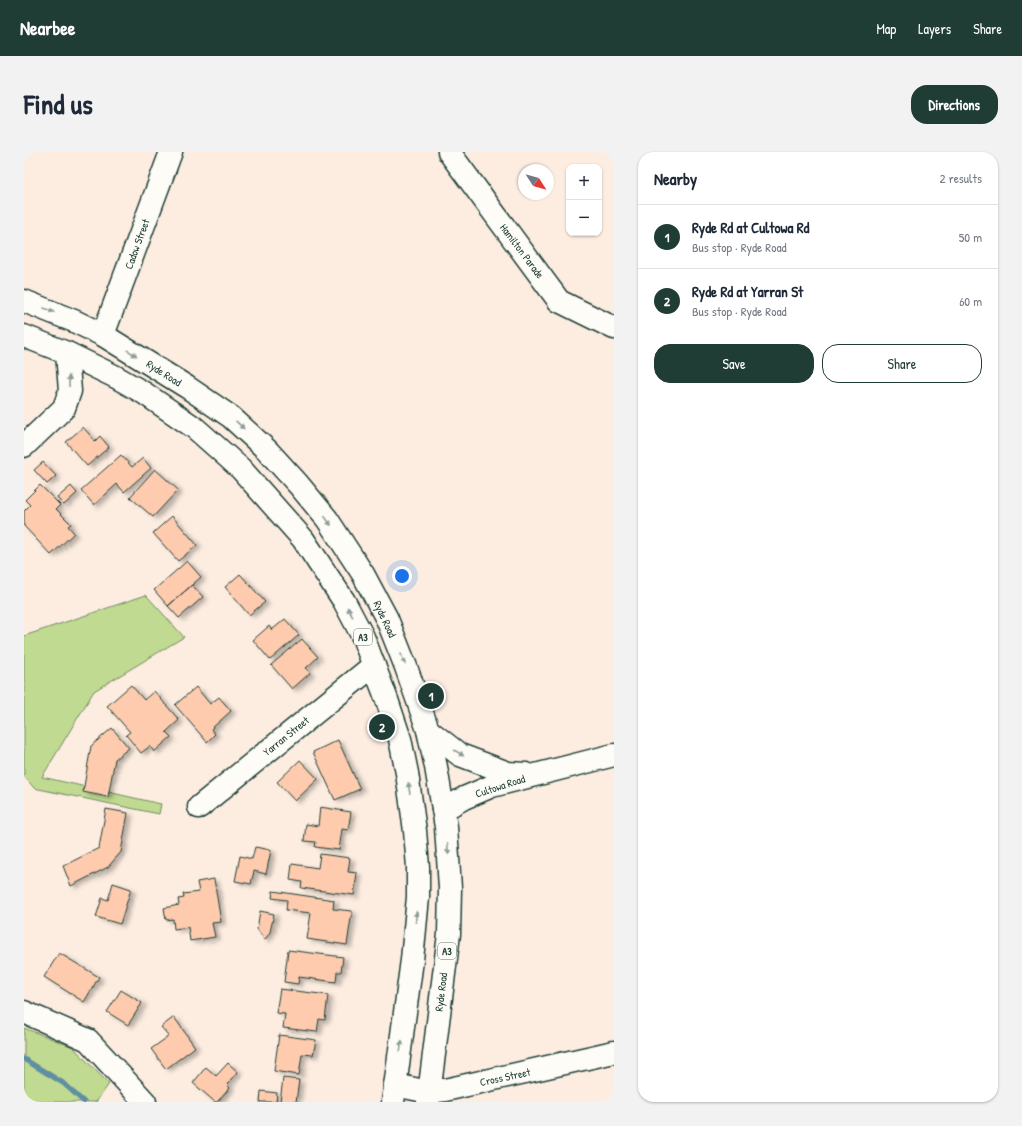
<!DOCTYPE html>
<html lang="en">
<head>
<meta charset="utf-8">
<style>
  body { margin:0; font-family:"Patrick Hand",sans-serif; background:#f2f2f3; color:#1f2937 }
  .controls { position:absolute; right:12px; top:12px; display:grid; overflow:hidden; border-radius:8px; box-shadow:0 1px 3px #0004 }
  .controls button { width:36px; height:36px; display:grid; place-items:center; padding:0; border:0; border-bottom:1px solid #e0e1e3; background:#fff; color:#1f2937; font:20px sans-serif }
  .compass { position:absolute; left:494px; top:12px; width:36px; height:36px; border-radius:50%; background:#fff; box-shadow:0 1px 3px #0004; rotate:126deg }
  .you { position:absolute; left:378px; top:424px; width:14px; height:14px; margin:-10px; border:3px solid #fff; border-radius:50%; background:#1a73e8; box-shadow:0 0 0 6px #1a73e833 }
  .badge { display:grid; place-items:center; width:26px; height:26px; border-radius:50%; background:#1f3d34; color:#fff; font-size:13px; font-weight:700 }
  .pin { position:absolute; translate:-50% -50%; border:2px solid #fff; box-shadow:0 1px 4px #0006 }
  .list { margin:0; padding:0; list-style:none }
  h2 { display:flex; justify-content:space-between; align-items:center; height:52px; margin:0; padding:0 16px; font-size:17px }
  h2 small { font-size:13px; font-weight:400; color:#747a83 }
  .list li { display:grid; grid-template-columns:26px 1fr auto; gap:12px; align-items:center; box-sizing:border-box; height:64px; padding:0 16px; border-top:1px solid #e0e1e3 }
  .list b { display:block; font-size:15px; white-space:nowrap }
  .list p { margin:0; font-size:13px; white-space:nowrap; color:#747a83 }
  .list em { font-size:13px; font-style:normal; color:#747a83 }
  .actions { display:flex; gap:8px; padding:12px 16px }
  .actions a { flex:1; padding:9px 0; border:1px solid #1f3d34; border-radius:16px; text-align:center; font-size:14px; color:#1f3d34 }
  .actions .main { background:#1f3d34; color:#fff }
  .map { position:relative; flex:none; width:590px; height:950px; overflow:hidden; border-radius:16px }
  header { display:flex; align-items:center; gap:24px; box-sizing:border-box; height:56px; padding:0 20px; background:#1f3d34; color:#fff }
  header strong { font-size:19px }
  nav { display:flex; gap:22px; margin-inline-start:auto; font-size:14px }
  .intro { display:flex; align-items:center; justify-content:space-between; box-sizing:border-box; height:96px; padding:0 24px }
  h1 { margin:0; font-size:28px }
  .button { padding:10px 18px; border-radius:16px; background:#1f3d34; color:#fff; font-size:14px; font-weight:700 }
  main { display:flex; gap:24px; padding:0 24px }
  aside { flex:1; background:#fff; border-radius:16px; box-shadow:0 1px 3px #0004 }
  .map>svg:first-child { display:block }
  .green { fill:#c1da91; stroke:#708c62 }
  .lines { fill:none; stroke-linecap:round; stroke-linejoin:round }
  .stream { stroke:#5f8fa1; stroke-width:5 }
  .building { fill:#fecbae; stroke:#1f3d34; filter:url(#shadow) }
  .minor-casing { stroke:#1f3d34; stroke-width:25 }
  .highway-casing { stroke:#1f3d34; stroke-width:25 }
  .minor { stroke:#fdfcf7; stroke-width:22 }
  .highway { stroke:#fdfcf7; stroke-width:22 }
  .oneway { fill:#8e9c96 }
  .labels { text-anchor:middle; dominant-baseline:central; stroke-width:3; stroke-linejoin:round; paint-order:stroke }
  .shield { fill:#fdfcf7; stroke:#62766e; stroke-width:1 }
  .shield-label { font-size:10px; font-weight:bold; fill:#1f3d34 }
  .street-label { font-size:11px; fill:#1f3d34; stroke:#fdfcf7 }
</style>
</head>
<body>
<header>
<strong>Nearbee</strong>
<nav><a>Map</a><a>Layers</a><a>Share</a></nav>
</header>
<div class="intro"><h1>Find us</h1><a class="button">Directions</a></div>
<main>
<div class="map">
<svg width="590" height="950" viewBox="0 0 590 950">
  <defs>
    <filter id="shadow"><feDropShadow dx="4.5" dy="2.5" stdDeviation="2" flood-color="#0004"/></filter>
  </defs>
  <rect width="100%" height="100%" fill="#fdede1"/>
  <filter id="ink" filterUnits="userSpaceOnUse"><feTurbulence type="fractalNoise" baseFrequency=".025" numOctaves="2"/><feDisplacementMap in="SourceGraphic" scale="8" xChannelSelector="R" yChannelSelector="G"/><feConvolveMatrix kernelMatrix="1 2 1 2 8 2 1 2 1" color-interpolation-filters="sRGB"/></filter>
  <g filter="url(#ink)">
    <path class="green" d="M122,443l38,42 -90,54 -52,86 119,27 -2,10 -125,-26 -10,-12v-140z
      M0,876l49,19 36,37 -13,18h-72z"/>
    <g class="lines">
      <path class="stream" d="M0,907l39,24 21,19"/>
    </g>
    <path class="building" d="M59,275l12,14 5,-5 9,11 -22,19 -21,-24z
      M97,303l11,12 11,-9 8,10 -27,24 -7,-8 -23,21 -13,-15z
      M19,310l13,14 -9,8 -13,-14z
      M131,317l23,21 -25,27 -23,-20z
      M16,333l20,20 -4,4 15,15 -3,2 6,7 -23,22 -27,-29v-15l6,-6 -5,-5z
      M47,334l6,7 -13,12 -7,-7z
      M148,364l25,29 -19,16 -25,-28z
      M163,409l14,16 -33,29 -14,-16z
      M216,422l25,28 -16,13 -24,-28z
      M168,433l11,12 -24,21 -11,-12z
      M261,467l14,16 -29,25 -17,-20 16,-14 3,4z
      M278,487l16,18 -12,11 4,5 -18,16 -21,-24z
      M107,533l13,15 10,-9 25,29 -13,12 5,5 -17,15 -4,-6 -9,7 -15,-18 4,-3 -23,-26z
      M172,535l14,17 9,-7 12,14 -20,18 4,5 -8,8 -32,-37z
      M88,576l17,20 -14,11 -7,38 -25,-5 8,-46z
      M314,588l22,49 -25,11 -22,-48z
      M276,608l18,19 -23,22 -18,-19z
      M296,655l31,5 -3,18 -6,-1 -3,21 -24,-3 1,-5 -12,-1 2,-17 12,2z
      M82,657l22,4 -7,39 -13,15 -37,19 -8,-20 36,-18z
      M231,695l16,3 -5,24 -12,-3 -3,13 -16,-3 5,-25 12,3z
      M296,702l30,4 -2,14 9,1 -3,22 -53,-7 1,-6 -12,-2 2,-16 26,4z
      M190,727l7,43 -9,1 3,14 -25,4 -2,-14 -14,2 -1,-10 -7,1 -2,-12 15,-3 -1,-6 6,-1 -1,-4 16,-2 -2,-10z
      M89,731l18,6 -11,35 -24,-7 6,-19 6,2z
      M249,739l61,9 -1,9 19,2 -5,34 -40,-6 4,-26 -25,-3 1,-10 -15,-2z
      M236,759l14,3 -4,18 -5,8 -8,-11z
      M264,798l55,7 -2,15h-4l-1,10 -37,-5 -1,7 -14,-2z
      M35,801l40,24 -15,25 -40,-25z
      M256,837l48,6 -3,25 -6,-1 -2,13 -34,-4 2,-14 -9,-1z
      M97,838l21,13 -14,22 -21,-13z
      M150,865l21,30 -29,22 -15,-20 18,-13 -8,-9z
      M255,883l37,5 -3,15 -11,-1 -3,21 -25,-4z
      M204,911l10,9 -11,13 3,3 -13,14h-2l-22,-19 13,-16 10,9z
      M259,926l16,2 -3,22h-16z
      M237,939l16,2 -1,9h-16z"/>
    <g class="lines">
      <defs>
        <path id="minor" d="M425,0l110,149 55,27
          M79,183l68,-183
          M0,294l40,-38 6,-17 -3,-38
          M404,578l32,25 48,18 18,1
          M175,655l175,-142
          M419,658l21,-12 28,-12 122,-31
          M0,860l64,28 57,62
          M371,933l34,7 16,-2 169,-38"/>
        <path id="highway" d="M0,149l50,20 29,14 84,52 44,30 36,33 31,34 29,35 36,55 24,45 19,48 22,63 8,37 10,60 4,61 -1,46 -21,168
          M0,184l43,17 49,24 28,16 51,35 26,23 20,18 62,70 41,62 19,36 24,63 13,39 7,34 8,58 3,36v30l-6,63 -19,142"/>
      </defs>
      <use href="#minor" class="minor-casing"/>
      <use href="#highway" class="highway-casing"/>
      <use href="#minor" class="minor"/>
      <use href="#highway" class="highway"/>
    </g>
    <defs><path id="oneway-solid" d="M-6-.8H1V-3.2L6.5 0L1 3.2V.8H-6Z"/></defs>
    <g class="oneway">
      <use href="#oneway-solid" transform="translate(25 158) rotate(22)"/>
      <use href="#oneway-solid" transform="translate(108 201) rotate(32)"/>
      <use href="#oneway-solid" transform="translate(45 229) rotate(-91)"/>
      <use href="#oneway-solid" transform="translate(216 273) rotate(43)"/>
      <use href="#oneway-solid" transform="translate(304 369) rotate(54)"/>
      <use href="#oneway-solid" transform="translate(326 460) rotate(-118)"/>
      <use href="#oneway-solid" transform="translate(379 507) rotate(68)"/>
      <use href="#oneway-solid" transform="translate(435 601) rotate(32)"/>
      <use href="#oneway-solid" transform="translate(385 636) rotate(-98)"/>
      <use href="#oneway-solid" transform="translate(424 697) rotate(87)"/>
      <use href="#oneway-solid" transform="translate(392 765) rotate(-85)"/>
      <use href="#oneway-solid" transform="translate(377 894) rotate(-82)"/>
    </g>
  </g>
  <g class="labels">
    <g class="shield">
      <rect x="330" y="477" width="18" height="16" rx="3"/>
      <rect x="414" y="791" width="18" height="16" rx="3"/>
    </g>
    <g class="shield-label">
      <text x="339" y="485">A3</text>
      <text x="423" y="799">A3</text>
    </g>
    <g class="street-label">
      <text transform="translate(113 92) rotate(-70)">Cadow Street</text>
      <text transform="translate(498 99) rotate(53)">Hamilton Parade</text>
      <text transform="translate(140 221) rotate(32)">Ryde Road</text>
      <text transform="translate(361 467) rotate(65)">Ryde Road</text>
      <text transform="translate(262 584) rotate(-39)">Yarran Street</text>
      <text transform="translate(476 634) rotate(-18)">Cultowa Road</text>
      <text transform="translate(417 840) rotate(-83)">Ryde Road</text>
      <text transform="translate(481 925) rotate(-12)">Cross Street</text>
    </g>
  </g>
</svg>
<div class="controls">
<button>+</button>
<button>−</button>
</div>
<svg class="compass" viewBox="-18 -18 36 36"><path d="M0-13l5 13h-10z" fill="#e53935"/><path d="M0 13l5-13h-10z" fill="#747a83"/></svg>
<div class="you"></div>
<div class="pin badge" style="left:407px;top:544px">1</div>
<div class="pin badge" style="left:358px;top:575px">2</div>
</div>
<aside>
<h2>Nearby<small>2 results</small></h2>
<ul class="list">
<li><span class="badge">1</span><div><b>Ryde Rd at Cultowa Rd</b><p>Bus stop · Ryde Road</p></div><em>50 m</em></li>
<li><span class="badge">2</span><div><b>Ryde Rd at Yarran St</b><p>Bus stop · Ryde Road</p></div><em>60 m</em></li>
</ul>
<div class="actions"><a class="main">Save</a><a>Share</a></div>
</aside>
</main>
</body>
</html>
